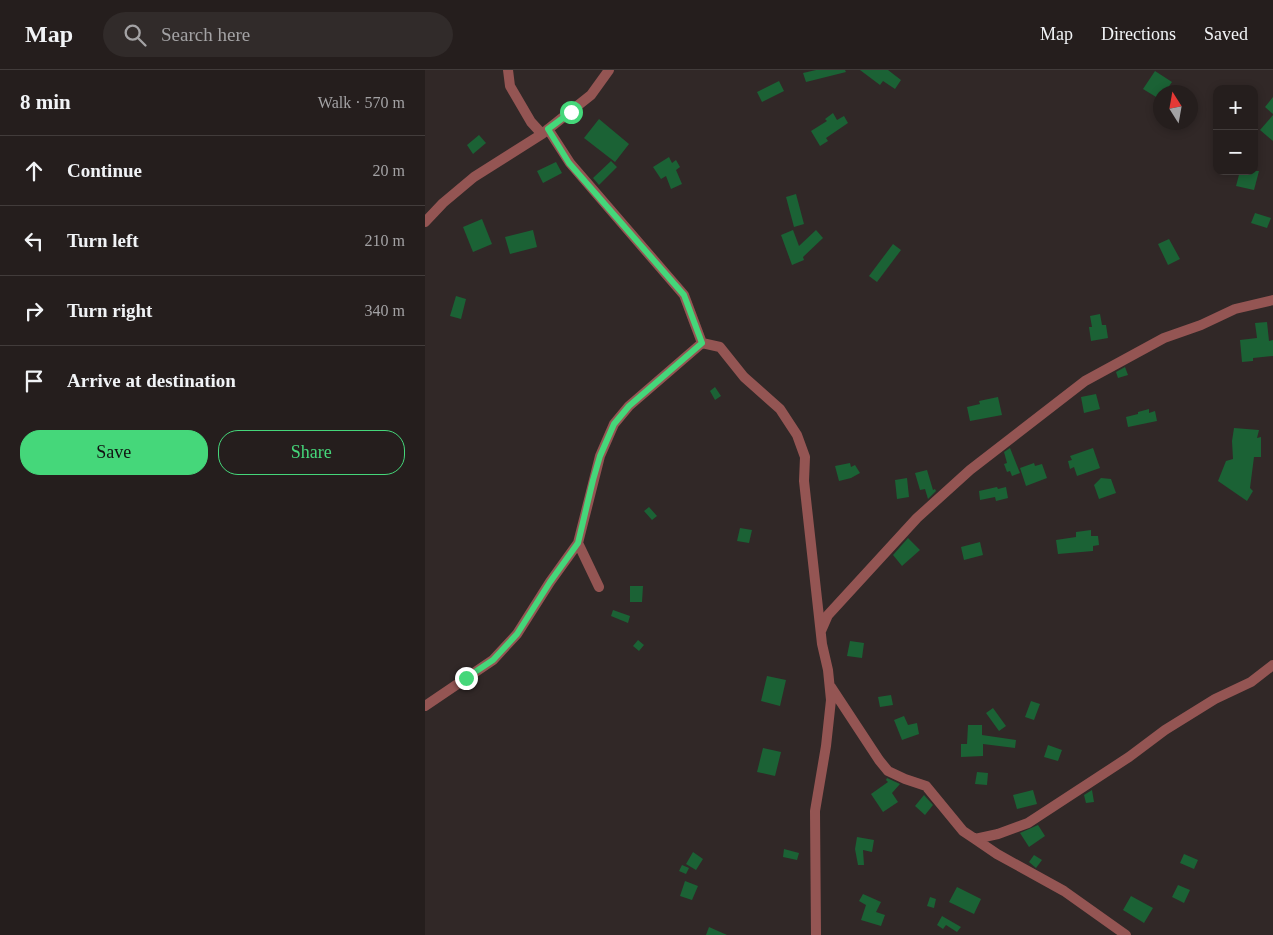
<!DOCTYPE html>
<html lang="en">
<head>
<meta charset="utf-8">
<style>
  body { margin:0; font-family:Georgia,serif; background:#312b2a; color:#f1f3f6 }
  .controls { position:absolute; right:15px; top:15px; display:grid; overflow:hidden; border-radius:10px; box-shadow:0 2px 8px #0003 }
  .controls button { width:45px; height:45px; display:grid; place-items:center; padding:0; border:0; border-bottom:1px solid #423c3b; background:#251e1d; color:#f1f3f6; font:25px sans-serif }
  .compass { position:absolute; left:728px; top:15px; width:45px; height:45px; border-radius:50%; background:#251e1d; box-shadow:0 2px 8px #0003; rotate:349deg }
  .stop { position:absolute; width:15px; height:15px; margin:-11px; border:4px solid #45d77a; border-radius:50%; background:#fff }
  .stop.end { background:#45d77a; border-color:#fff; box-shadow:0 1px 5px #0008 }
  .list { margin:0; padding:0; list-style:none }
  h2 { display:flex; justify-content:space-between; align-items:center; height:65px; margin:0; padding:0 20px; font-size:21px }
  h2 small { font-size:16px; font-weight:400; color:#a3a2a4 }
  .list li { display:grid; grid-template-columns:32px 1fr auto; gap:15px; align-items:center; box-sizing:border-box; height:70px; padding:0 20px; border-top:1px solid #423c3b }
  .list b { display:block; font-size:19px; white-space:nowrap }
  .list em { font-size:16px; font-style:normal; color:#a3a2a4 }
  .actions { display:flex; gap:10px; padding:15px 20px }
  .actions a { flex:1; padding:11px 0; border:1px solid #45d77a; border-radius:20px; text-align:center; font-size:18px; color:#45d77a }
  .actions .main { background:#45d77a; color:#111 }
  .icon { flex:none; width:28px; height:28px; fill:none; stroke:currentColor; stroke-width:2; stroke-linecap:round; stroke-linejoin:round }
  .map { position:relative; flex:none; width:848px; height:865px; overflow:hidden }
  header { display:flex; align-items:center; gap:30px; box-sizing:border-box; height:70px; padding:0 25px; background:#251e1d; border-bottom:1px solid #423c3b }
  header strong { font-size:24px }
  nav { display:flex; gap:28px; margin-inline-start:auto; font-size:18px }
  .search { width:350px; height:45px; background:#312b2a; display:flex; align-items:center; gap:12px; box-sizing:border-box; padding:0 18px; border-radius:28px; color:#a3a2a4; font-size:19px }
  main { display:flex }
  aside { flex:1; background:#251e1d }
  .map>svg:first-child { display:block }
  .building { fill:#1b6235 }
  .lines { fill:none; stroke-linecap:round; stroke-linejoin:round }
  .street { stroke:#945553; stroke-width:10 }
  .route { stroke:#45d77a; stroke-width:6 }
</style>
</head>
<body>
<header>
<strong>Map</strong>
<div class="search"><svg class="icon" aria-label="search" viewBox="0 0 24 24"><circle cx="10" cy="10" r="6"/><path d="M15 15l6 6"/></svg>Search here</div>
<nav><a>Map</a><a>Directions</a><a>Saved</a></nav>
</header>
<main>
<aside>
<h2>8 min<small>Walk · 570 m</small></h2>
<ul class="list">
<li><svg class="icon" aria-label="ahead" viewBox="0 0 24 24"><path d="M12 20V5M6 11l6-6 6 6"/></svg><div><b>Continue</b></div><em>20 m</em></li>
<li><svg class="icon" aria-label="left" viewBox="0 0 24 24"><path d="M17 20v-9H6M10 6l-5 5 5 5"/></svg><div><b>Turn left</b></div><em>210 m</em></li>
<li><svg class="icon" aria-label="right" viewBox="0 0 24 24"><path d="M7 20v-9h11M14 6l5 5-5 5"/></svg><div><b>Turn right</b></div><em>340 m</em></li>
<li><svg class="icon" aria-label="arrive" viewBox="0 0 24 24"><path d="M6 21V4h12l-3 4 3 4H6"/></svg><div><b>Arrive at destination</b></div></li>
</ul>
<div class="actions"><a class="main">Save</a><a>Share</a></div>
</aside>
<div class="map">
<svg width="848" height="865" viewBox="0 0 848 865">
  <rect width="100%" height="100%" fill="#312827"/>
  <path class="building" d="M391,0h29l1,2 -40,10 -3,-9z
    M435,0h28l13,10 -6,9 -12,-8 -3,4z
    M730,1l17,11 -7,10h-4v8l-18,-11z
    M354,11l5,10 -22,11 -5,-10z
    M848,27v17l-8,-7z
    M408,43l4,7 7,-4 4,7 -22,15 2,3 -8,5 -9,-15 16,-10 -2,-2z
    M848,45v26l-13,-11z
    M174,49l30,25 -14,18 -31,-24z
    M54,65l7,8 -13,11 -6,-9z
    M244,87l3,6 4,-3 4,7 -4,3 6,14 -11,5 -5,-13 -5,3 -8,-12z
    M186,91l6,6 -18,18 -6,-7z
    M131,92l6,11 -19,10 -6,-12z
    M815,101h19l-5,19 -18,-4z
    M371,124l8,30 -10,3 -8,-30z
    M830,143l16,5 -4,10 -16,-5z
    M57,149l10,25 -19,8 -10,-25z
    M108,160l4,17 -27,7 -5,-17z
    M368,160l6,16 17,-16 7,8 -20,19 1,3 -12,5 -11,-30z
    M744,169l11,20 -12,6 -10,-21z
    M468,174l8,6 -24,32 -8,-6z
    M31,226l10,3 -5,20 -11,-3z
    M675,244l2,11h4l2,13 -17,3 -2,-14h3l-2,-11z
    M842,252l2,19 4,-1v16l-20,2v3l-11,1 -2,-22 17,-2 -2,-15z
    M700,297l3,8 -10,3 -2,-6z
    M290,317l6,9 -6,4 -5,-9z
    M671,324l4,15 -16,4 -3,-16z
    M573,327l4,18 -32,6 -3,-14 13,-3 -1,-3z
    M724,339v4l6,-2 2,10 -29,6 -2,-10 12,-3v-2z
    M809,358l25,2 -2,8 4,-1v20h-7l-4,31 3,3 -6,10 -29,-20 8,-20 7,-2 -1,-18z
    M585,378l10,25 -8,3 -2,-5 -3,1 -3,-8 3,-1 -3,-11z
    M668,378l7,20 -23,8 -3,-9 -4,2 -2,-8 4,-1 -2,-4z
    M425,393l1,4 4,-2 5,8 -9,5 -12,3 -4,-15z
    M609,393l1,3 7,-2 5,14 -21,8 -6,-18z
    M502,400l6,20 2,-1 1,2 -8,8 -3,-10 -5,1 -5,-17z
    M482,408l2,19 -12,2 -2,-19z
    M676,408l10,1 5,14 -17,6 -5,-14z
    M572,417l1,2 8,-2 2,11 -12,3 -1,-4 -15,3 -1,-9z
    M224,437l8,9 -5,4 -8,-9z
    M315,458l12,2 -3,13 -12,-2z
    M666,460v6h7l1,9 -6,1v5l-35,3 -2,-14 20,-3v-5z
    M483,468l12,12 -18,16 -9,-11z
    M555,472l3,13 -19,5 -3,-13z
    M205,516h13l-1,16h-12z
    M188,540l17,6 -2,7 -17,-7z
    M213,570l6,5 -5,6 -6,-5z
    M425,571l14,2 -2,15 -15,-2z
    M342,606l19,4 -6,26 -19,-5z
    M466,625l2,10 -13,2 -2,-10z
    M606,631l9,3 -6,16 -9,-3z
    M568,638l13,18 -7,5 -13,-18z
    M479,646l4,9 9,-2 2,11 -17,6 -8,-20z
    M543,655h14v10l34,5 -1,8 -32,-4v12l-22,1v-13h6z
    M623,675l14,5 -4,11 -14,-4z
    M338,678l18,4 -6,24 -18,-4z
    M552,702l11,1 -1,12 -12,-1z
    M462,708l13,6 -8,9 6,9 -15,10 -12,-18 17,-12 -2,-2z
    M608,720l4,14 -20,5 -4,-14z
    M667,720l2,12 -8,1 -2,-8z
    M499,725l9,10 -8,10 -10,-9z
    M613,755l7,11 -16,11 -9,-14z
    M432,767l17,3 -2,12 -9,-2 1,15h-6l-3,-16z
    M359,779l15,4 -2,7 -14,-3z
    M268,782l10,7 -7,11 -10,-6z
    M759,784l14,6 -4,9 -14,-6z
    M609,785l8,5 -6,8 -7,-6z
    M257,795l7,3 -3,6 -7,-3z
    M260,811l13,5 -6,14 -12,-4z
    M753,815l12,5 -6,13 -12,-6z
    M532,817l24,12 -7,15 -25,-12z
    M438,824l18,8 -5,10 9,3 -4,11 -20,-6 5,-15 -7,-4z
    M706,826l22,12 -9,15 -21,-13z
    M505,827l6,2 -2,9 -7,-2z
    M517,846l19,11 -4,5 -11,-7 -3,4 -6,-4z
    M284,857l18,8h-21z"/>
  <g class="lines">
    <path class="street" d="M83,0l2,16 21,36 11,12
      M123,59l22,34 114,132 18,48 18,4 24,30 36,32 17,26 8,22 -1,24 18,163 6,26 3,30 -5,46 -11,65 1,124
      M0,152l18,-19 31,-26 68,-43 49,-39 18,-25
      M174,517l-21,-44 22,-87 14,-32 15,-18 73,-63
      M396,561l7,-16 89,-97 53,-48 115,-89 79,-43 37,-13 34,-16 38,-9
      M406,617l48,73 9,11 17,8 21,7 37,45 12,8 22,15 67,37 62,44
      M0,636l68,-46 24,-26 33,-52 28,-39
      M550,769l23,-5 30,-11 101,-66 36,-27 50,-31 36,-17 22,-17"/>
  </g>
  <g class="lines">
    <path class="route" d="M41,608l27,-18 24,-26 33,-52 28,-39 15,-63 7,-24 14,-32 15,-18 73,-63 -18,-48 -115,-132 -21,-34 23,-17"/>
  </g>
</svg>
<div class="controls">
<button>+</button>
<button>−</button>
</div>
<svg class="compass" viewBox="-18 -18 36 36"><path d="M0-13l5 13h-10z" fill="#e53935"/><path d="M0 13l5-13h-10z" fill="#a3a2a4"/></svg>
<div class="stop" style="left:146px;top:42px"></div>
<div class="stop end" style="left:41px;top:608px"></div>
</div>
</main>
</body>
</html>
